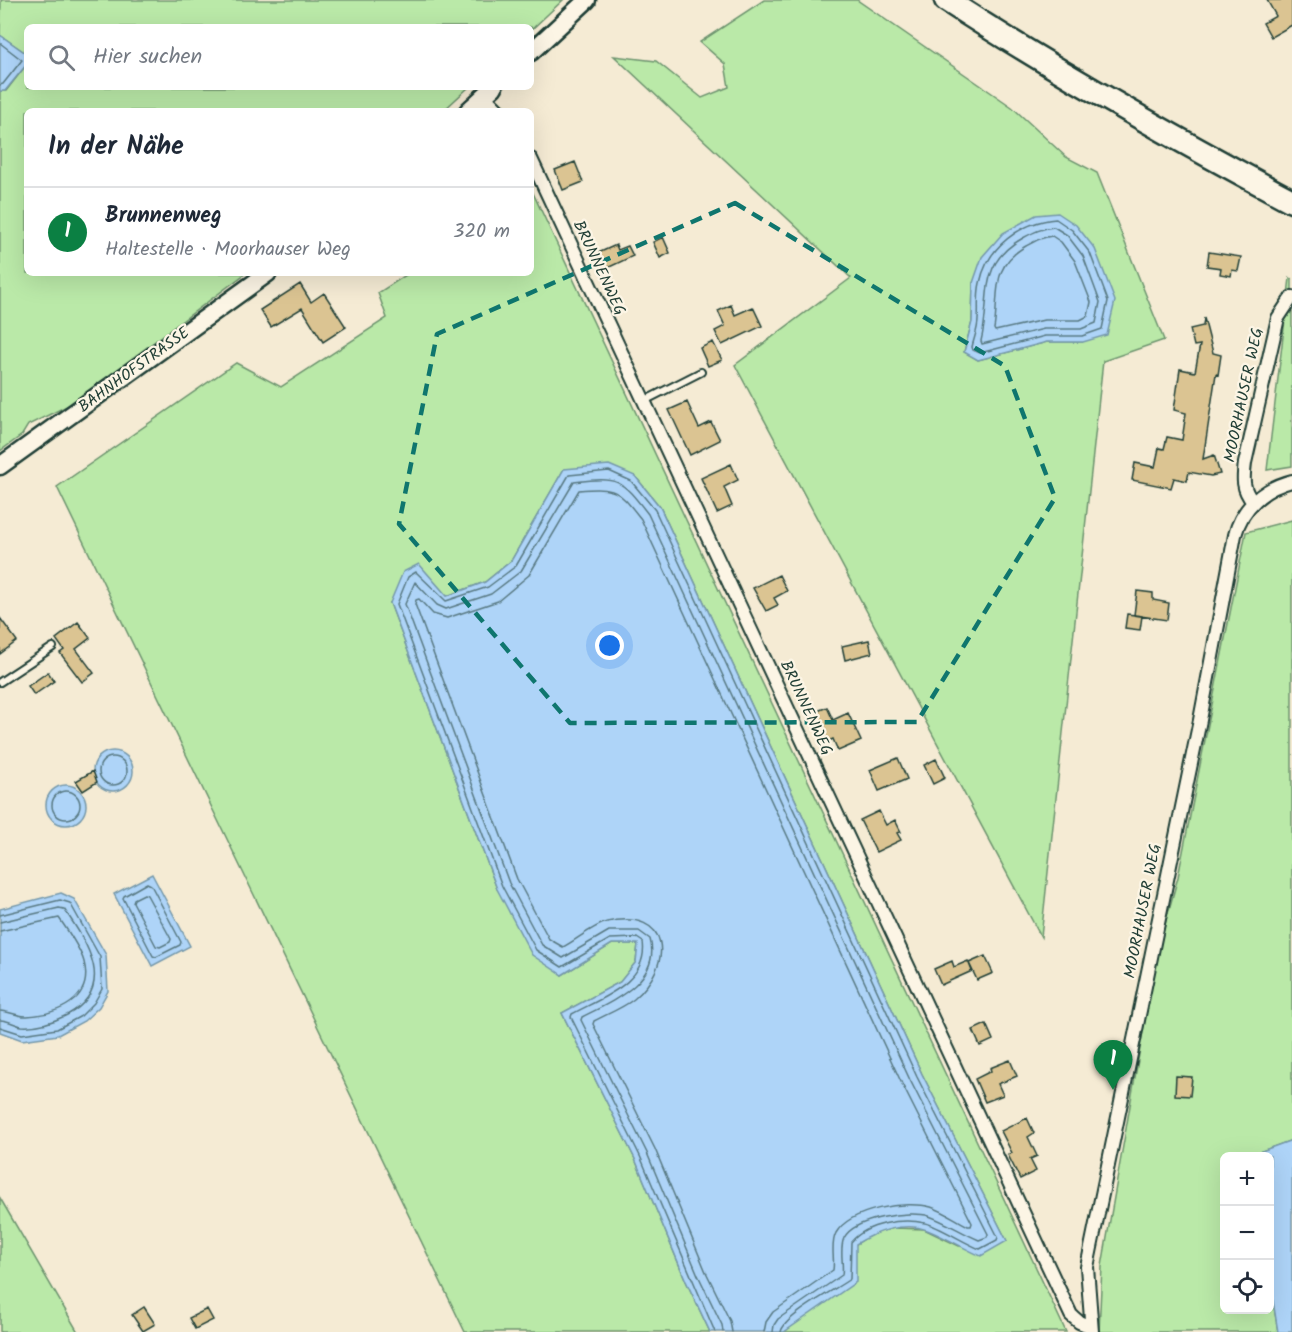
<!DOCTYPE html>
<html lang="de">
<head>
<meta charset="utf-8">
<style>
  body { margin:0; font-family:Kalam,sans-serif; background:#f2f2f3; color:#1f2937 }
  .controls { position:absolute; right:18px; bottom:18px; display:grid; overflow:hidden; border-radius:9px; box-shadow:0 6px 24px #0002 }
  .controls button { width:54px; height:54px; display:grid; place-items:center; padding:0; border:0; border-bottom:2px solid #e0e1e3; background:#fff; color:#1f2937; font:30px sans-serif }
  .you { position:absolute; left:610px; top:646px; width:21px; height:21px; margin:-15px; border:4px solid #fff; border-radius:50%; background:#1a73e8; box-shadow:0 0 0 9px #1a73e833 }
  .badge { display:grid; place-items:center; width:39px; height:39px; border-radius:50%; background:#0b8043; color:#fff; font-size:20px; font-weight:700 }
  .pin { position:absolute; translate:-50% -50px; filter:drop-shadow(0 2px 3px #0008) }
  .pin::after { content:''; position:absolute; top:32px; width:21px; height:18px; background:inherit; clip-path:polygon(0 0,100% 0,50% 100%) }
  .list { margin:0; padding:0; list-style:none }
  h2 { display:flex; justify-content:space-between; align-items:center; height:78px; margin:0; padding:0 24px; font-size:26px }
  h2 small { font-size:20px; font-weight:400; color:#747a83 }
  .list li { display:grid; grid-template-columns:39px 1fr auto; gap:18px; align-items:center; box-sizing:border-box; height:90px; padding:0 24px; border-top:2px solid #e0e1e3 }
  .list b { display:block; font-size:22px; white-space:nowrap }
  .list p { margin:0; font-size:20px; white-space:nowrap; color:#747a83 }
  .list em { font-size:20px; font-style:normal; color:#747a83 }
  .icon { flex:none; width:33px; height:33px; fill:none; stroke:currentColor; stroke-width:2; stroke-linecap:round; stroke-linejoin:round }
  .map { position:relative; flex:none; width:1292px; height:1332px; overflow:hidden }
  .search { position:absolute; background:#fff; box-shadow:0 6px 24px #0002; left:24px; top:24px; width:510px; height:66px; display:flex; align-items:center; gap:15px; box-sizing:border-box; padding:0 21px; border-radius:9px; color:#747a83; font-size:22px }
  .panel { position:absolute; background:#fff; box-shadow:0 6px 24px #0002; left:24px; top:108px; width:510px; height:168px; border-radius:9px }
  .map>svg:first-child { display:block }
  .green { fill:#bae9a8; stroke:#6c936e; stroke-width:1.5; fill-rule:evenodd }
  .water { fill:#aed4f8; stroke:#7598aa; stroke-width:1.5 }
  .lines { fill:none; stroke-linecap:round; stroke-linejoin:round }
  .shore { stroke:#587982; stroke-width:1.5 }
  .building { fill:#dbc492; stroke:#1f3d34; stroke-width:1.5 }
  .lane-casing { stroke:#1f3d34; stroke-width:10 }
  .street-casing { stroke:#1f3d34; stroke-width:16 }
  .secondary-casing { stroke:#1f3d34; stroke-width:21 }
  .highway-casing { stroke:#1f3d34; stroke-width:27 }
  .lane { stroke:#fcf5e5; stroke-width:6 }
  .street { stroke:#fcf5e5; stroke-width:12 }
  .secondary { stroke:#fcf5e5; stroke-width:16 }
  .highway { stroke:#fcf5e5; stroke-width:22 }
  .marked { fill:none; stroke:#0f766e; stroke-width:4.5; stroke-dasharray:12 8; stroke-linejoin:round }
  .labels { text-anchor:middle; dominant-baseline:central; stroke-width:4.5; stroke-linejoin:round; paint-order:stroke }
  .street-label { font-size:16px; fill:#1f3d34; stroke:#fcf5e5 }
</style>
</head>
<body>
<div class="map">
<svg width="1292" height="1332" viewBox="0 0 1292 1332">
  <rect width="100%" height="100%" fill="#f5ebd4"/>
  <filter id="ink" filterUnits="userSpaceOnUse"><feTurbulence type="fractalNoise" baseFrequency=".0167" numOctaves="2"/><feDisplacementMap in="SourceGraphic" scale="12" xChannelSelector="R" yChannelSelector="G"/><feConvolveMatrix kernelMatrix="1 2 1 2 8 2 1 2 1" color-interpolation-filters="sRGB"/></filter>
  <g filter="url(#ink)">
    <path class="green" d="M1,0h562l-32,30v-3h-504v27l-27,-19z
      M764,0h93l155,107 54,50 31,16 67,167 -61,21 -62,576 -306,-572 116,-87 -237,-222 42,5 46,37 27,-11 -4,-23 -25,-22zM973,283l110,59h-36l-69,18 -14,-8 8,-30z
      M27,64v23h442l-26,24h-416v162h219l-175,131 -43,21 -6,10 -22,16v-360h6z
      M533,193l499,1066 34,73h-282l19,-15 53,-73 18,-11 20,-5 30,1 35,17 48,-5 -85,-167 -262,-567 -25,-31 -71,-7 -53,92 -26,21 -38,14 -57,7 107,286 65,86 50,-31h26l-2,18 -16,20 -58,31 73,146 51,122 24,51h-245l-408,-845 179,-124 45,24 106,-69 -9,-25 31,-20h122v-79z
      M1290,278l2,1v187l-25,4z
      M1292,520v620l-44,16h-24v154h46v-28l8,50h-179l3,-66 54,-309 22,-80 68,-345z
      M0,1198l78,134h-78z"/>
    <path class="water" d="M0,35l27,19v10l-22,27h-5z
      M1058,213l18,12 19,24 20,52 -8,34 -24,7h-36l-69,18 -14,-8 8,-30 1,-39 9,-26 21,-24 33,-18z
      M609,465l26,11 25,31 262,567 85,167 -26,15c-18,-8 -36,-19 -54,-26 -23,-9 -52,2 -71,14v38l-72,50h-74l-24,-51 -51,-122 -73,-146 58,-31 16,-20 2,-18h-26l-50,31 -30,-20 -35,-66 -107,-286 13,-31 16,-8 28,32 38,-14 26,-21 53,-92z
      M93 771a20 20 0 1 1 40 0a20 20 0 1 1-40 0Z
      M46 805a20 20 0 1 1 40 0a20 20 0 1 1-40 0Z
      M152,874l38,72 -38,20 -38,-72z
      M61,893l13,6 32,56 2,36 -9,16 -15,14 -26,14 -36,5 -22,-8v-123z
      M1292,1140v192h-14l-8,-50v-126h-22z"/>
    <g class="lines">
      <path class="shore" d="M0,43l22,17 -19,24 -3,1
        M1056,219l16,11 18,23 18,48 -6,28 -20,7h-37l-65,17 -7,-3 -1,-3c2,-9 6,-18 6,-27 1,-12 -1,-25 2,-37 7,-36 41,-61 76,-64z
        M1054,227l13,8 16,21 17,46 -4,21 -15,6h-37l-62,15 -1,-3c11,-43 -5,-77 42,-103 11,-6 19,-10 31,-11z
        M1052,236l9,6 14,19 16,41 -3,14 -8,4h-36l-49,11 -1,-2c6,-35 -5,-62 32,-83 9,-5 16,-9 26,-10z
        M99 771a14 14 0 1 1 28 0a14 14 0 1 1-28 0Z
        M52 805a14 14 0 1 1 28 0a14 14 0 1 1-28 0Z
        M147,883l4,2 30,57 -1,3 -24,12 -3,-1 -30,-58 1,-2z
        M144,894l3,1 24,44 -1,3 -10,5 -4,-1 -23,-44 1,-3z
        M0,915l60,-15 10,3 30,54 2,32 -8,14 -13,13 -24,13 -35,5 -22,-7
        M0,922l59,-14 5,1c24,35 53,79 3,106 -12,6 -30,12 -45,11 -7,-1 -14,-6 -22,-6
        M0,931l59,-13c7,10 22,32 25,44 10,38 -26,52 -57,54 -9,1 -18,-5 -27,-5
        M715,1332l-75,-176 -69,-139 1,-3c29,-16 77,-32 71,-72l-6,-4 -27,1 -48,28 -26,-17 -34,-64 -105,-282 11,-27 8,-5 30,29 42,-14 28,-21 53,-91 40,-4 22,10 24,29 262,567 81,160 -1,3 -17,9c-16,-6 -41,-23 -55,-26 -23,-5 -58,0 -74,19l-1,37c-14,10 -67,38 -69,53
        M723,1332l-1,-7 -24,-50 -51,-122 -66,-133 1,-3c29,-15 80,-36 68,-78l-11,-8h-30l-46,27 -21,-13 -33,-62 -104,-279 10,-22 22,23 9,4 45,-15 30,-23 53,-89c45,-5 46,-4 74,32l262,566 78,154 -1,3 -8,3c-17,-7 -33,-18 -50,-24 -19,-6 -75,2 -85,22 -5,11 0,26 -2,37l-64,44 -4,6 -1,7
        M732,1332l-2,-11 -24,-49 -51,-123 -62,-125 1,-3c13,-7 29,-13 40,-22 40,-34 38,-91 -27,-77 -15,4 -30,18 -44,25l-14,-8 -32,-60 -102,-275 1,-4 3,-1 14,15 14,4 51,-17 31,-26 50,-85c38,-3 39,0 62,29l261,565 70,139 -1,3h-3c-12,-6 -24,-15 -37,-19 -25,-7 -81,2 -95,26 -6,11 -1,26 -3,37l-60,42 -7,10 -2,10"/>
    </g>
    <path class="building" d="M1267,0h25v25l-21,12 -8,-14 13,-7z
      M575,162l8,20 -20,8 -8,-20z
      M663,237l7,16 -10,5 -7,-16z
      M616,245l2,5 10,-4 5,10 -32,15 -7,-16z
      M1209,252l32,5 -3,14 -6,-1 -1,6 -11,-2 1,-6 -14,-2z
      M300,284l11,18 13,-9 22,34 -23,15 -21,-34 -31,19 -11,-17z
      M731,305l4,10 18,-8 9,19 -40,19 -7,-14 10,-5 -7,-15z
      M1204,318l9,35 8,2 -3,20 -2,-1 -13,85 11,-4 6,19 -9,2 -22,-4 -2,9 -13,-3 -3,10 -39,-8 3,-17 20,4 4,-19 5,1 3,-12 15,3 4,-27 -12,-3 6,-41 15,3 5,-27 -6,1 -4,-17 13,-3z
      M713,342l9,18 -14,6 -8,-18z
      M687,402l12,26 12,-6 9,18 -30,15 -21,-45z
      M731,464l7,16 -14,7 8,19 -15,7 -16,-35z
      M779,575l8,16 -13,7 4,7 -12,6 -13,-23z
      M1137,591l16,2v7l16,3 -2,17 -33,-5z
      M1127,614l15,2 -2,14 -15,-2z
      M0,618l17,23 -17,13z
      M78,622l12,16 -14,11 18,24 -12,9 -22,-29 4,-3 -8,-11z
      M869,640l3,13 -27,7 -3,-14z
      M48,672l6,9 -20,14 -6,-9z
      M827,707l6,13 15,-7 13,28 -23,10 -5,-12 -7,3 -13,-29z
      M898,758l9,21 -28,12 -9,-21z
      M936,759l9,19 -12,6 -9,-19z
      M93,771l4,11 -14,9 -7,-10z
      M879,811l7,14 9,-5 6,12 -4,1 4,7 -25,12 -16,-32z
      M985,956l8,17 -16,7 -8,-17z
      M952,961l2,6 14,-6 4,10 -31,14 -7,-16z
      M986,1024l7,16 -13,6 -7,-16z
      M1010,1060l7,16 -19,8 5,11 -18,7 -10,-23 16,-8 -1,-3z
      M1176,1076l16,1 -2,19 -15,-1z
      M1027,1118l7,15 -6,4 9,19 -7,3 6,12 -16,8 -12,-24 4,-2 -11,-22z
      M144,1307l11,17 -12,7 -11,-16z
      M207,1309l6,11 -18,9 -6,-11z"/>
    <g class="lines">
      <defs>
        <path id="lane" d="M644,401l57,-29
          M0,682l53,-35"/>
        <path id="street" d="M484,96l15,15
          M531,159l540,1156 8,7 12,5
          M1253,502c-11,-13 -10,-23 -8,-39l33,-145 14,-21
          M1092,1332l-5,-65 113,-547 35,-185c7,-28 29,-47 57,-54"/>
        <path id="secondary" d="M531,52l56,-52
          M468,111l26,-24
          M0,466l268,-193"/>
        <path id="highway" d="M946,0c112,73 228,138 346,201"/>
      </defs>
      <use href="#lane" class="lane-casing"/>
      <use href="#street" class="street-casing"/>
      <use href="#secondary" class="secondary-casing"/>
      <use href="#highway" class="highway-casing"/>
      <use href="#lane" class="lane"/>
      <use href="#street" class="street"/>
      <use href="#secondary" class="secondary"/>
      <use href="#highway" class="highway"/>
    </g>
  </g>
  <path class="marked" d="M735,203l270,163 50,132 -138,224 -347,1 -171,-199 38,-190z"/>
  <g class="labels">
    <g class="street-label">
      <text transform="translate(599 268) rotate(65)">BRUNNENWEG</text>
      <text transform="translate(134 370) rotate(-36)">BAHNHOFSTRASSE</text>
      <text transform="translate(1244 395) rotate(-78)">MOORHAUSER WEG</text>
      <text transform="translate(806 708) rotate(65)">BRUNNENWEG</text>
      <text transform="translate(1143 911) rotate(-79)">MOORHAUSER WEG</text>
    </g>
  </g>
</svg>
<div class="controls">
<button>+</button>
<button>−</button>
<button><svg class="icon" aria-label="locate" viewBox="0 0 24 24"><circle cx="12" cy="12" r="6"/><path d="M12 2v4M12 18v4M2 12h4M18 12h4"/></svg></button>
</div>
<div class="you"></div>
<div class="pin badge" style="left:1113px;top:1090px">1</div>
<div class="search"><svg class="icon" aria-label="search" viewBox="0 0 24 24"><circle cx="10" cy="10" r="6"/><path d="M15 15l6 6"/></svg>Hier suchen</div>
<section class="panel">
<h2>In der Nähe<small></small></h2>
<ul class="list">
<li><span class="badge">1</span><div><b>Brunnenweg</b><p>Haltestelle · Moorhauser Weg</p></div><em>320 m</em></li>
</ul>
</section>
</div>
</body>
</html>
